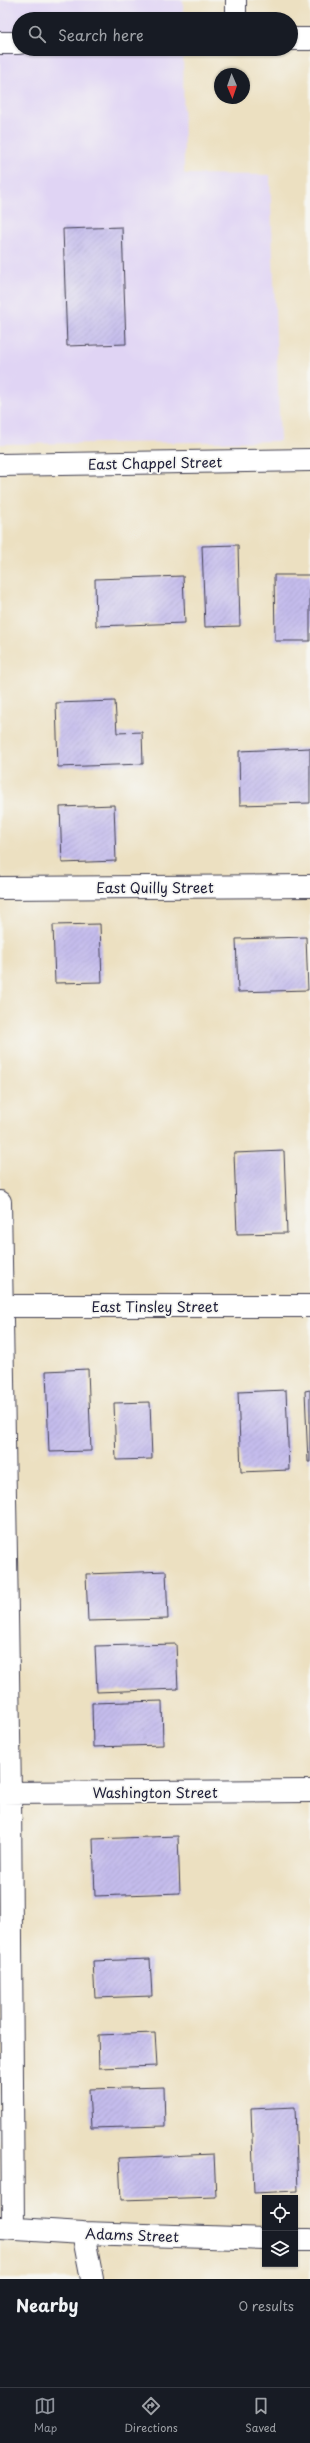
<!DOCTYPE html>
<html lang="en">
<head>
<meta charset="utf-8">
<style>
  body { margin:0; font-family:"Playpen Sans",sans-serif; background:#20242c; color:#f1f3f6 }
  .controls { position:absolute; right:12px; bottom:12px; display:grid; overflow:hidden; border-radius:0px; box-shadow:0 1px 3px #0004 }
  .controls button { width:36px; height:36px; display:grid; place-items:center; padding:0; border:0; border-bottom:1px solid #363941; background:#171b24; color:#f1f3f6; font:20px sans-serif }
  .compass { position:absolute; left:214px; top:68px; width:36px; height:36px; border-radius:50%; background:#171b24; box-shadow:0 1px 3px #0004; rotate:178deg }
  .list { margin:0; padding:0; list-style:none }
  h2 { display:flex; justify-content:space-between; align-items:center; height:52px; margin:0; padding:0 16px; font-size:17px }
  h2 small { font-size:13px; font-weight:400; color:#9ea1a6 }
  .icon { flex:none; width:22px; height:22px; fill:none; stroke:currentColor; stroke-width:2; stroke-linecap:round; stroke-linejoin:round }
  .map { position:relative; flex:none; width:310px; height:2279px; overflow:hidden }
  .search { position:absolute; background:#171b24; box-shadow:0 1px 3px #0004; left:12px; right:12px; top:12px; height:44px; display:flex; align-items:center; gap:10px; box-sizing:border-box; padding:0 14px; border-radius:22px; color:#9ea1a6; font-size:15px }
  .sheet { height:108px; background:#171b24 }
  nav { display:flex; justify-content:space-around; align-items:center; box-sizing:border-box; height:56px; border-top:1px solid #363941; background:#171b24; font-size:11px; color:#9ea1a6 }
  nav a { display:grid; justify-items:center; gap:2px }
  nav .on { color:#8c9099 }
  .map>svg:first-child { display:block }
  .built { fill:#e0d4f4 }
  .building { fill:url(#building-hatch) }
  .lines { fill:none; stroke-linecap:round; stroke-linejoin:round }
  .service-casing { stroke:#403e4f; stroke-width:22 }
  .minor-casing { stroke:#403e4f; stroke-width:24 }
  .service { stroke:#fff; stroke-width:20 }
  .minor { stroke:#fff; stroke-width:22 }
  .labels { text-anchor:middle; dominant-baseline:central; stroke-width:3.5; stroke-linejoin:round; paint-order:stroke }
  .street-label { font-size:14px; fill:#22223b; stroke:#f6f6f2 }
</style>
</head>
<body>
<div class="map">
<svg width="310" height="2279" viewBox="0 0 310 2279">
  <defs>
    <pattern id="building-hatch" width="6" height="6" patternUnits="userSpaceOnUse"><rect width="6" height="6" fill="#c4bcec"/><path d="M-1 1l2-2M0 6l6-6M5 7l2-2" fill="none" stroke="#a8a1cb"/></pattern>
  </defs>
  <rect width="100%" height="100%" fill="#f6f6f2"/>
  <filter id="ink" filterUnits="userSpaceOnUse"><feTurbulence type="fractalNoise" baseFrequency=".025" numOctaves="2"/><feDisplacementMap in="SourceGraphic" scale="8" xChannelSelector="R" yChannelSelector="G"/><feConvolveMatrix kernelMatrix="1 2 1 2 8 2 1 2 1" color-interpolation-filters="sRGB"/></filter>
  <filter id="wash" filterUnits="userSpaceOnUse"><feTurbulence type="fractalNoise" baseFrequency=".012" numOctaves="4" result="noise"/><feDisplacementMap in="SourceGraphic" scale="16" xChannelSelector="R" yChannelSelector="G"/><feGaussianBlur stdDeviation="0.9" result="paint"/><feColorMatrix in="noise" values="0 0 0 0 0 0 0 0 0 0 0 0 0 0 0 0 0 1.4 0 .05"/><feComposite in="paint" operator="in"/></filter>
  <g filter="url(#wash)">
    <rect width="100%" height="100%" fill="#ece0c1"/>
    <path class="built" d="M0,0h183v19h-164v30h164l1,125 86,1 10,266 -280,3z"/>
    <g id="blocks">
      <path class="building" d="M122,227l4,117 -59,2 -4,-117z
        M238,545l2,81 -35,1 -3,-81z
        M274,575h36v66h-35z
        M183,576l2,47 -89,3 -1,-47z
        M115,701l2,32 25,-1 1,32 -85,3 -2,-64z
        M310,748v55l-70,2 -1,-54z
        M114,805l2,56 -54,2 -2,-56z
        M100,924l2,58 -47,1 -2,-58z
        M306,937l2,53 -70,2 -2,-53z
        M284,1151l3,82 -50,1 -3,-81z
        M88,1369l3,82 -42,1 -3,-81z
        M286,1390l3,80 -48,2 -3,-80z
        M310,1390v72h-2l-3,-71z
        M150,1402l2,57 -36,1 -2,-57z
        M166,1571l2,48 -80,2 -2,-47z
        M176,1644l2,45 -81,3 -2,-46z
        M162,1701l1,44 -70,2 -1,-44z
        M178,1836l2,57 -85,3 -2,-57z
        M150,1959l2,37 -57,2 -2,-37z
        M155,2033l2,33 -58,2 -1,-33z
        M164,2087l1,39 -74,2 -2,-39z
        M295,2107l3,84 -44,2 -3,-84z
        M214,2154l2,43 -95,3 -2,-42z"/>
    </g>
  </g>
  <g filter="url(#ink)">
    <use href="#blocks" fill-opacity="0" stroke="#403e4f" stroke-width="1"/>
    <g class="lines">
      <defs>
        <path id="service" d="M236,0v19"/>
        <path id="minor" d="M291,39h19
          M0,43h19
          M0,465l310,-5
          M0,888l310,-2
          M0,1202l10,591 3,435
          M0,1306h310
          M0,1793l310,-2
          M0,2228l83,5 182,6
          M83,2233l9,46
          M295,2240h15"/>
      </defs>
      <use href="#service" class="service-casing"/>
      <use href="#minor" class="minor-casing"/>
      <use href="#service" class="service"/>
      <use href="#minor" class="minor"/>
    </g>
  </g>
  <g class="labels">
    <g class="street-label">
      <text transform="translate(155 463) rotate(-1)">East Chappel Street</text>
      <text x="155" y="887">East Quilly Street</text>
      <text x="155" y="1306">East Tinsley Street</text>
      <text x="155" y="1792">Washington Street</text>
      <text transform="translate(132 2235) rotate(2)">Adams Street</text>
    </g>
  </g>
</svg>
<div class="controls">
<button><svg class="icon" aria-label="locate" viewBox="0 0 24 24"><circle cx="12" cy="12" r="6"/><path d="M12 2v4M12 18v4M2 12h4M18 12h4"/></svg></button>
<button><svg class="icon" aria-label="layers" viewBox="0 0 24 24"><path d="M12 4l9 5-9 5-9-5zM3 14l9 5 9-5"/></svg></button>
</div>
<svg class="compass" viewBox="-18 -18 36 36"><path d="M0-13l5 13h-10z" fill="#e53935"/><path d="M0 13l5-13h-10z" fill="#9ea1a6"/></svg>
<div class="search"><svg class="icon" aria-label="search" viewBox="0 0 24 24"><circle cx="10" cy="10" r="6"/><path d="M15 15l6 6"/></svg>Search here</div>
</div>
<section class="sheet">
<h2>Nearby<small>0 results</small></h2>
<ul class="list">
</ul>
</section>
<nav>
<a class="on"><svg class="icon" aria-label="map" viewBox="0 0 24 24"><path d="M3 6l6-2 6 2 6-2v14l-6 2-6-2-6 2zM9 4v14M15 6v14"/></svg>Map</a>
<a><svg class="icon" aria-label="directions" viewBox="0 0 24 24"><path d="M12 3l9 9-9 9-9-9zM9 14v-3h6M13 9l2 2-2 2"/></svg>Directions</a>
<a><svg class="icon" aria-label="saved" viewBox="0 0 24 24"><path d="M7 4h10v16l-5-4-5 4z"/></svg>Saved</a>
</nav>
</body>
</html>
